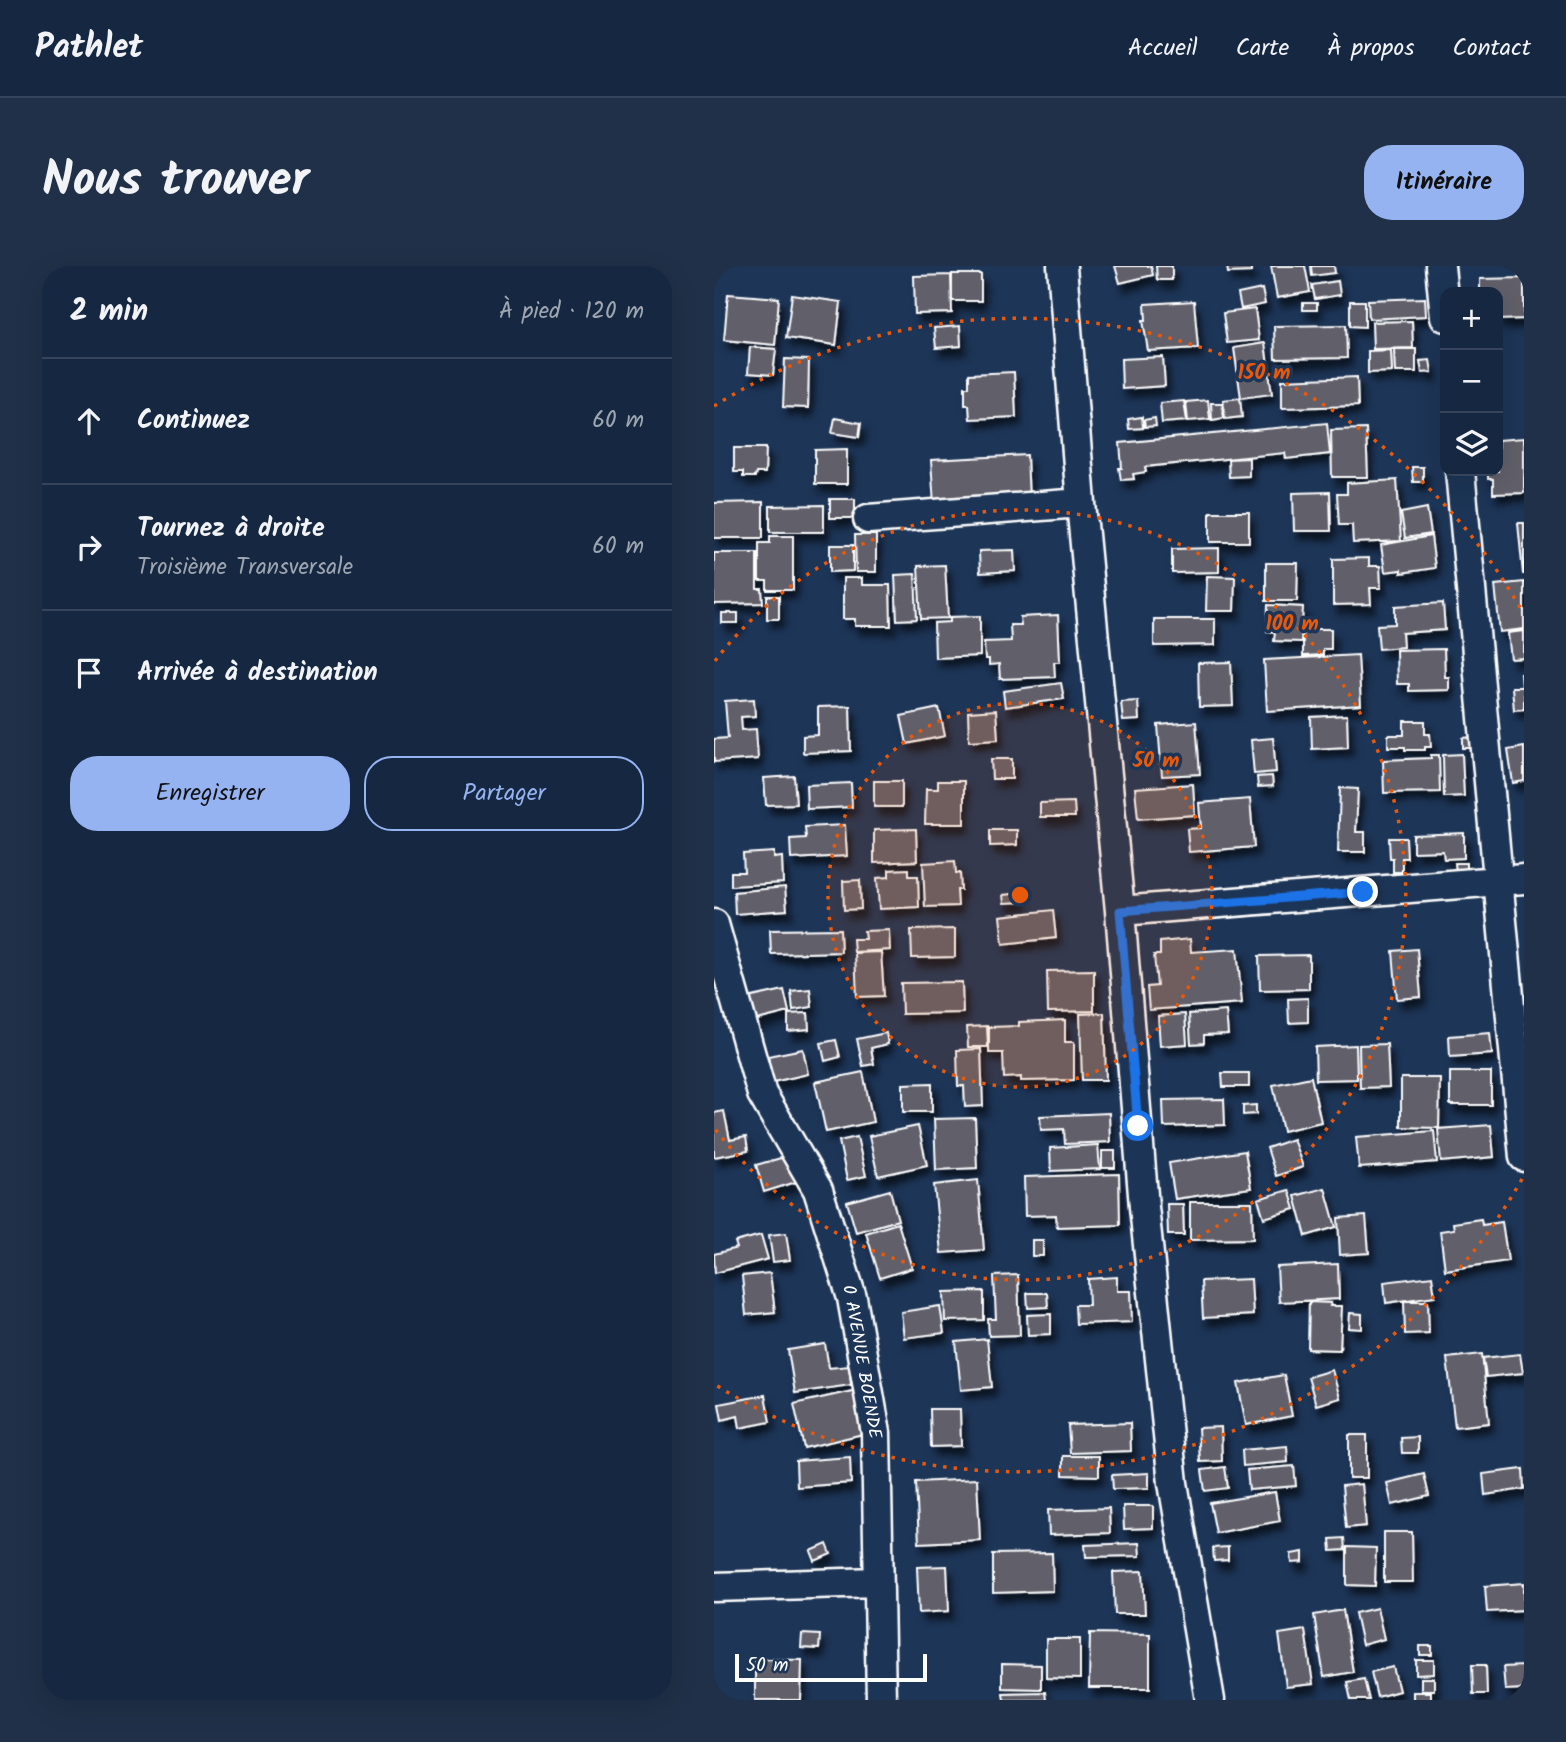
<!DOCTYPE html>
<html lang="fr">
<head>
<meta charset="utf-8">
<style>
  body { margin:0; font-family:Kalam,sans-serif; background:#1f3048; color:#f1f3f6 }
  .controls { position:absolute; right:21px; top:21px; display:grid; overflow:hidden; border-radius:14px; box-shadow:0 7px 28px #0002 }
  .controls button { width:63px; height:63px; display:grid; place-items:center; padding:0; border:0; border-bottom:2px solid #35445a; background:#162841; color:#f1f3f6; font:35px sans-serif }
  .scale { position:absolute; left:21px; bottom:18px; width:192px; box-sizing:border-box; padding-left:7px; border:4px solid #fff; border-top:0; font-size:19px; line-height:24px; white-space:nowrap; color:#fff; -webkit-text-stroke:5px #1d3557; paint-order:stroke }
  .stop { position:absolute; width:21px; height:21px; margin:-16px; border:5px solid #1a73e8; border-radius:50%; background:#fff }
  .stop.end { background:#1a73e8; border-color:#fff; box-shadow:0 2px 7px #0008 }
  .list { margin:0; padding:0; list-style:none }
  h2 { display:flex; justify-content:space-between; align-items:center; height:91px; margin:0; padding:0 28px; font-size:30px }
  h2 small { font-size:23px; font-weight:400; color:#9ea6b1 }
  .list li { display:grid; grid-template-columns:46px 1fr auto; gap:21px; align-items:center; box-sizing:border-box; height:126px; padding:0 28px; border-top:2px solid #35445a }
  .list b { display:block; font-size:26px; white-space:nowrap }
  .list p { margin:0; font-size:23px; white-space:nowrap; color:#9ea6b1 }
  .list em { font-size:23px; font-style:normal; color:#9ea6b1 }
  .actions { display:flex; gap:14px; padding:21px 28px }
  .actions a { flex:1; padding:16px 0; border:2px solid #95b2f1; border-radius:28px; text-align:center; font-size:24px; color:#95b2f1 }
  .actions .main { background:#95b2f1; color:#111 }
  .icon { flex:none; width:38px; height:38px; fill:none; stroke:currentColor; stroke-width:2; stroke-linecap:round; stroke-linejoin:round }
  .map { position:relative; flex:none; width:810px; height:1434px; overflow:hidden; border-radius:28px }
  header { display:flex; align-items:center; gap:42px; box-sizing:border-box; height:98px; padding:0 35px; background:#162841; border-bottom:2px solid #35445a }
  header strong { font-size:33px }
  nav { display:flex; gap:38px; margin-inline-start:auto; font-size:24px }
  .intro { display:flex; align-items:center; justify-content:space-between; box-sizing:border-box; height:168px; padding:0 42px }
  h1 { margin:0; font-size:49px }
  .button { padding:18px 32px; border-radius:28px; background:#95b2f1; color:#111; font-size:24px; font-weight:700 }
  main { display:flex; gap:42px; padding:0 42px }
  aside { flex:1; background:#162841; border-radius:28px; box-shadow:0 7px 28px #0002 }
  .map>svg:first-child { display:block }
  .building { fill:#605e6a; stroke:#fff; stroke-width:2; filter:url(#shadow) }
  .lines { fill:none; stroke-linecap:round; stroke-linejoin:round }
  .minor-casing { stroke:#fff; stroke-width:33 }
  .minor { stroke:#1d3557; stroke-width:28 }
  .route { stroke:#1a73e8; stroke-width:9 }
  .ring { fill:none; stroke:#e8590c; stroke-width:3.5; stroke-dasharray:3.5 7 }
  .labels { text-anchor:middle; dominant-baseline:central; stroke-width:7; stroke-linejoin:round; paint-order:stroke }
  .street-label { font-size:18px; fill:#fff; stroke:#1d3557 }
  .centre { fill:#e8590c; stroke:#1d3557; stroke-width:3.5 }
  .ring-label { font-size:21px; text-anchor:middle; font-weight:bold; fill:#e8590c; stroke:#1d3557; stroke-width:7; stroke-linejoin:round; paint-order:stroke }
</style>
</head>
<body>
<header>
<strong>Pathlet</strong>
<nav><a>Accueil</a><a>Carte</a><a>À propos</a><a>Contact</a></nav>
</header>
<div class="intro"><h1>Nous trouver</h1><a class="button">Itinéraire</a></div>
<main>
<aside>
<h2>2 min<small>À pied · 120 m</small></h2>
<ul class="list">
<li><svg class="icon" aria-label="ahead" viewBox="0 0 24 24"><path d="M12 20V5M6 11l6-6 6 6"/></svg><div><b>Continuez</b></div><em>60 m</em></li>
<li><svg class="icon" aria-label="right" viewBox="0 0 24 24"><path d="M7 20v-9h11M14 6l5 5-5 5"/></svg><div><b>Tournez à droite</b><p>Troisième Transversale</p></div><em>60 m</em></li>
<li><svg class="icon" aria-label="arrive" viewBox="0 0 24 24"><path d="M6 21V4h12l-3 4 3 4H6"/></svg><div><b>Arrivée à destination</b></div></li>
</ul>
<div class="actions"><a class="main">Enregistrer</a><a>Partager</a></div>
</aside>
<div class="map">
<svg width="810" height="1434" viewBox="0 0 810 1434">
  <defs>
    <filter id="shadow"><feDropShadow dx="4.5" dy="8" stdDeviation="3.5" flood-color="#0009"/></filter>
  </defs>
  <rect width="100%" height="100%" fill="#1d3557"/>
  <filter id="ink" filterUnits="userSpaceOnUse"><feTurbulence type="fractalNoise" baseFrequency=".0143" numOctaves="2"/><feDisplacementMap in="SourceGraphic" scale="14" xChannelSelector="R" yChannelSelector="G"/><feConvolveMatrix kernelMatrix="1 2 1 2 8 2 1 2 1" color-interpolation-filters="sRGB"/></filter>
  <g filter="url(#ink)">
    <path class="building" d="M401,0h36l2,9 -33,8z
      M442,0h16v14h-15z
      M513,0h24v6l-23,1z
      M557,0h34l5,26 -33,6z
      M597,0h23l1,7 -23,3z
      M238,8h29v27h-29z
      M237,9l1,38 -37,1 -1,-38z
      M810,12v41l-26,1v-28h-18v-13z
      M624,15l2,14 -25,4 -3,-14z
      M548,23l3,15 -24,5 -3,-15z
      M14,28l51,4 -4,47 -51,-5z
      M78,29l49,7 -5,43 -50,-7z
      M711,32l1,18 -57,3 -1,-19z
      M480,35l4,47 -50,3 -5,-31h3l-1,-16z
      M636,35h15v26l-15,-1z
      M589,37h14v7h-14z
      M541,43l4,31 -32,3 -4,-30z
      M698,55l1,27 -40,1 -1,-27z
      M632,59l1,33 -72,1 -1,-33z
      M246,60l1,20 -25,2 -2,-20z
      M551,77l7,51 -31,4 -7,-50z
      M36,81l26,2 -3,26 -25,-2z
      M680,83h22v23h-21z
      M677,84l1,22 -24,1v-22z
      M449,91l2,29 -43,3 -1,-30z
      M71,93l24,1 -1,48 -25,-1z
      M716,94l2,12 -10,1 -2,-12z
      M300,106l2,45 -46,2 -1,-14h-4v-18h4v-13z
      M643,111l1,29 -76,2v-28z
      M526,132l2,19 -17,2 -2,-19z
      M494,134l2,19 -22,2 -2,-19z
      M470,135l3,20 -25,2 -2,-20z
      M497,137h11l2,15 -12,2z
      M428,151l1,11 -14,1 -1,-10z
      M121,152l26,5 -2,14 -27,-4z
      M441,152l1,8 -11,1 -1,-7z
      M613,157l3,31 -44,5 -1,-6 -140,14 1,5 -13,2 1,5 -13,1 -2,-12h3l-2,-25z
      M652,163l2,48h-36l-1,-47z
      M810,172v55l-31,1v-15h-5v-8h10v-31z
      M20,182h32l-1,25h-9l-1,4h-12v-5h-9z
      M133,183v35h-32v-34z
      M313,189l2,45 -95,5 -3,-45z
      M535,192v18l-20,1 -1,-18z
      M698,201h11v15h-10z
      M683,214l4,61 -48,2 -1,-18h-13l-2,-31h10v-11z
      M616,226l1,39h-37l-1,-38z
      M116,233h25v19h-25z
      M49,236v36h-49v-35z
      M110,239v27h-54v-26z
      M713,242l4,26 -26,4 -4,-25z
      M496,246h39v30h-39z
      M804,257h6v51h-1z
      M141,269h21v37h-20z
      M56,270h23v54h-26v-9h-8v-38h11z
      M717,270l4,32 -34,5v-3l-16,2 -4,-27z
      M116,279h23v26l-23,1z
      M505,282v24l-47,1v-24z
      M300,284l1,21 -35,2 -1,-22z
      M0,287h43v36h5l1,14 -49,1z
      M655,292v8h11l1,22h-11l1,16 -38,1v-46z
      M552,297h32l-1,38h-31z
      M231,299l3,53 -27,1 -3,-53z
      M201,308l2,45 -20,1 -2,-45z
      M493,310l28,1 -1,34h-28z
      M129,312h19v7h28l1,41h-36v-7h-12z
      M810,316v47l-24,3 -5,-47z
      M53,330h12v23h-12z
      M729,337l2,27 -43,3 1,14 -24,2 -2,-24 18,-1v-18z
      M554,339l35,2 -2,35 -27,-1 1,-9 -8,-1z
      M8,347h16v10h-16z
      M344,349l2,47h-6l1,15 -55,2 -1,-15 -10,1v-6h-4l-1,-17 27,-1 -1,-16h11l-1,-8z
      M266,350v40l-45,2 -1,-35 16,-1v-5z
      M440,353h61v26l-61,1z
      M589,363h28v20h-8v6l-20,1z
      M810,365v27l-13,1 -3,-26z
      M730,383l1,28h4v13l-40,1v-7h-12l-1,-34z
      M644,389l3,50 -94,6 -3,-51z
      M517,396l2,44 -34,1 -1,-44z
      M807,408h3v35l-10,1 -2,-23h10z
      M347,417l3,16 -59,8 -2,-16z
      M40,433l1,17 -14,1 1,13 14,-1 2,30 -44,3v-23l14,-1 -3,-37z
      M424,435l1,19 -16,1 -2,-19z
      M136,440l1,45 -48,2v-17l15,-1v-28z
      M225,442l6,28 -38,8 -6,-28z
      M282,444l2,29 -29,2 -1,-29z
      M633,449l1,32 -36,2 -1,-32z
      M690,455h21v13h5l1,13h-6v3h-20v-3h-17v-12h16z
      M482,456l4,52 -38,2 -4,-51z
      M758,471v11h-9v-10z
      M559,472l3,34 -22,2 -3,-34z
      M810,481v34l-11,2 -5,-33z
      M748,488l2,42 -20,1 -1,-42z
      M717,489h8l1,37 -56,1 -1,-33 48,-2z
      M277,493h21v20h-20z
      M80,510l2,28 -30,1 -2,-27z
      M558,510l1,10 -15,1 -1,-10z
      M160,515h28v26h-28z
      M224,515h26v43h-39l1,-35h12z
      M137,517l1,24 -45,2 -1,-24z
      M479,518l2,31 -57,4 -3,-31z
      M626,522l18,1 -2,43h9v20h-27z
      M536,533l4,48 -65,5 -2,-23 14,-1 -2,-25z
      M360,536l1,15h-35v-14z
      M131,559l2,31 -56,3 -1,-20 16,-1 -1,-11z
      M202,563l1,32 -43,2v-33z
      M276,564h27v15l-27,1z
      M750,567v25l-20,1 -1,-8 -30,1v-17z
      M675,572h17l1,20h-5v14h-9v-14h-3z
      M60,586v6l8,-1 1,26 -52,3v-14h13l-1,-18z
      M241,595l1,12h4l1,17h-4l1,16 -33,1 -2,-44z
      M741,597h11v9h-10z
      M195,603v7h9l1,31 -40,2 -2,-31 12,-1v-7z
      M146,614l1,29 -17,1 -1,-29z
      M71,621l2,23 -52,4 -1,-22z
      M308,627l1,9 -19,1 -1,-8z
      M339,644l3,28 -53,6 -3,-28z
      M126,663l1,23 -70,2 -1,-24z
      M241,663v28l-43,1 -1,-28z
      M175,664l1,20 -36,2 -1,-13h12l-1,-8z
      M476,673l1,13 46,-3 5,54 -93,7 -2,-23 10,-1 -3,-31h6v-13z
      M703,683l4,48 -24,2 -4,-48z
      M167,686l3,44 -27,1 -2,-44z
      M595,689v34l-49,1 -1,-34z
      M380,704v41l-46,1 -1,-41z
      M248,716l1,31 -61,1 -1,-31z
      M96,723l2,18 -19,3 -2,-19z
      M70,724l5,22 -40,10 -6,-23z
      M594,732v24l-19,1 -1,-24z
      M512,745l2,23 -24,1v8l-13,1 -2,-30z
      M94,747l1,16 -21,2v-17z
      M390,747l2,67h-24l-2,-66z
      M471,748l2,30 -27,2 -2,-30z
      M351,754v22h9v38l-53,1v-4l-17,1 -1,-25h-14v-26l30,-1v-4z
      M273,760l1,21h-20l-1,-20z
      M172,767l2,11 -17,4 3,16 -11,2 -6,-27z
      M776,767l2,21 -42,3 -1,-21z
      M122,774l4,17 -15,4 -4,-18z
      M673,778l2,43 -29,1 -1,-43z
      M642,779l1,34 -41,1 -1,-33z
      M89,783l5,25 -35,8 -5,-26z
      M267,783l2,57 -18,1 -1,-21h-6l-1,-36z
      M149,806l10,50 -47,10 -11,-50z
      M736,806h41v33h-41z
      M508,807h27v14h-26z
      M597,811l10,45 -38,9 -10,-46z
      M687,812h39l-1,50 -38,-1z
      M218,817v29h-29v-28z
      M510,833l1,26 -61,2 -1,-27z
      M542,839v9l-13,1v-9z
      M10,845l6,29 16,-3 2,14 -34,6v-44z
      M395,847l1,29 -45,2 -1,-15 -23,1 -1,-14z
      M261,852l2,50 -41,2 -2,-51z
      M777,859l3,32 -53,5 -3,-33z
      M204,860l9,39 -49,11 -9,-40z
      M720,865l3,31 -78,6 -3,-31z
      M143,871l9,39 -19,4 -8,-39z
      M579,873l10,28 -27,9 -9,-28z
      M384,879l2,24 -49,2 -1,-23z
      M388,885h13v17h-13z
      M531,885l6,37 -76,11 -6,-36z
      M74,890l8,26 -32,10 -8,-27z
      M405,908l1,51 -63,2 -1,-12 -31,1 -1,-39z
      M264,914l6,70 -43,3 -7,-68z
      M611,922l11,39 -30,9 -11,-40z
      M176,924l8,30 -42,12 -9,-30z
      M575,924l6,19 -31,9 -6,-19z
      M476,936h62l1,37 -63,1z
      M453,938h16l1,31h-16z
      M652,950l3,37 -29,2 -2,-37z
      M767,953l1,6 20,-3 6,39 -63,9 -5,-39 14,-2 -1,-6z
      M184,957l14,45 -32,10 -14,-45z
      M72,967l4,27 -17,2 -4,-27z
      M47,969l7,24 -53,14 -1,-19 23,-6 -2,-6z
      M318,974h11v16h-11z
      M624,998l1,35 -60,3 -2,-35z
      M56,1007l5,39 -29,3 -4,-39z
      M304,1009l2,60 -31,1 -1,-17h8l-2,-43z
      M718,1010l3,20 -49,7 -2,-21z
      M403,1011v14h14l1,31 -56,2 -1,-19h14l-1,-26z
      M537,1013l2,36 -50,3 -2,-37z
      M270,1025v29l-39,1 -1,-29z
      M313,1027h20l1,14 -20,1z
      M690,1035h24l1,32 -24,1z
      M595,1036l22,1 -1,3h12l-2,44 -32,-1z
      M226,1040l4,27 -40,5 -3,-26z
      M636,1047l12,1v15l-13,-1z
      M337,1048v20l-23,1 -1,-20z
      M273,1073l5,48 -31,3 -5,-48z
      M111,1078l4,24 20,-2 2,19 -56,8 -7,-43z
      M768,1088l7,69 -34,4 -8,-69z
      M806,1088l3,19 -37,4 -3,-19z
      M618,1104l8,28 -24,7 -8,-28z
      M570,1109l8,41 -46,9 -8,-42z
      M143,1124l10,43 -63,15 -10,-44z
      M51,1129l5,27 -30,6 -2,-12 -16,4 -3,-16z
      M216,1143h30l1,37 -30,1z
      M416,1157l1,28 -61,2 -2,-28z
      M507,1161l1,34 -22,1 -2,-34z
      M635,1169h18v43h-18z
      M704,1171v16h-16l-1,-15z
      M573,1180l1,16 -45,4 -1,-16z
      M349,1190h36v20l-36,-1z
      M136,1191l1,26 -54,4 -1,-26z
      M580,1200l2,20 -47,4 -2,-20z
      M511,1201l3,21 -23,3 -3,-21z
      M809,1203l1,20 -39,6 -2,-21z
      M435,1207v15l-36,1 -1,-14z
      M710,1208l5,22 -37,9 -5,-22z
      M263,1213l3,61 -61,3 -3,-61z
      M648,1218l4,42 -20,2 -4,-42z
      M561,1226l5,29 -64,12 -6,-30z
      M409,1240h30v22l-29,1z
      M395,1242l1,25 -61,2 -1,-25z
      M670,1266h28l1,50h-29z
      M630,1272l1,12 -14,1 -1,-12z
      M425,1277l1,13 -54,1 -1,-12z
      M113,1278l4,10 -16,7 -4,-10z
      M514,1281v13l-14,1 -1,-13z
      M633,1281l29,1 -1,38 -28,-1z
      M589,1286v10l-11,1 -1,-9z
      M338,1287l1,38 -60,2v-39z
      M233,1300l2,45 -30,2 -2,-46z
      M429,1305l2,43h-30l-2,-42z
      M810,1317v27l-37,2 -2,-26z
      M663,1342l7,31 -22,6 -7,-32z
      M629,1344l10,62 -29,5 -10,-62z
      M591,1364l8,54 -27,3 -7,-53z
      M376,1367l60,1v54h-61z
      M88,1368l18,1 -1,14 -18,-1z
      M332,1373h34v40l-34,-1z
      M706,1380h12v9h-12z
      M41,1393l47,1 -1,40h-46z
      M702,1394h18v14l-18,1z
      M288,1398l39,1v24l-39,-1z
      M758,1399h14l1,29h-14z
      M810,1400v23l-19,1 -2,-23z
      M679,1401l6,24 -22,6 -6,-25z
      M707,1412h13v12h-13z
      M650,1413l5,21h-18l-4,-18z
      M331,1426l1,8h-42l-1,-7z
      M699,1426h18v8h-18z"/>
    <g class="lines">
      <defs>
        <path id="minor" d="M348,0l19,237 39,408 24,296 29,276 37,217
          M726,0l5,51
          M746,205l64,686
          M154,253l213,-16
          M406,645l404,-32
          M0,658l48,170 56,96 34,108 24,135 5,267
          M0,1321l164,-5"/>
      </defs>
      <use href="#minor" class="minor-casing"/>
      <use href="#minor" class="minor"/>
    </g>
  </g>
  <g class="lines" filter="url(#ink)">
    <path class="route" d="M424,860l-18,-215 243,-19"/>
  </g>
  <circle cx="306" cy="629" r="192" fill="#e8590c" fill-opacity=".12"/>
  <g class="ring">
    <circle cx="306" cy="629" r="192"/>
    <path d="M1 395A385 385 0 1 1 1 863"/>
    <path d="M808 913A577 577 0 0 1 0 1118M0 140A577 577 0 0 1 808 345"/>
  </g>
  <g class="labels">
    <g class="street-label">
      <text transform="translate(147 1096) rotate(80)">0 AVENUE BOENDE</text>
    </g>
  </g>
  <circle cx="306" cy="629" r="10" class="centre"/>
  <g class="ring-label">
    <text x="550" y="113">150 m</text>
    <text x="578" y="364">100 m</text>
    <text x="442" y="501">50 m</text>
  </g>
</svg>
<div class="controls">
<button>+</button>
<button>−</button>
<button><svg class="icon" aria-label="layers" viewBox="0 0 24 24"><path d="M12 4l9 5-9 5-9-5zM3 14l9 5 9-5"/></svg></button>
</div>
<div class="scale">50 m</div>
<div class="stop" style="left:424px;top:860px"></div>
<div class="stop end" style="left:649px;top:626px"></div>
</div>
</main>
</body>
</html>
